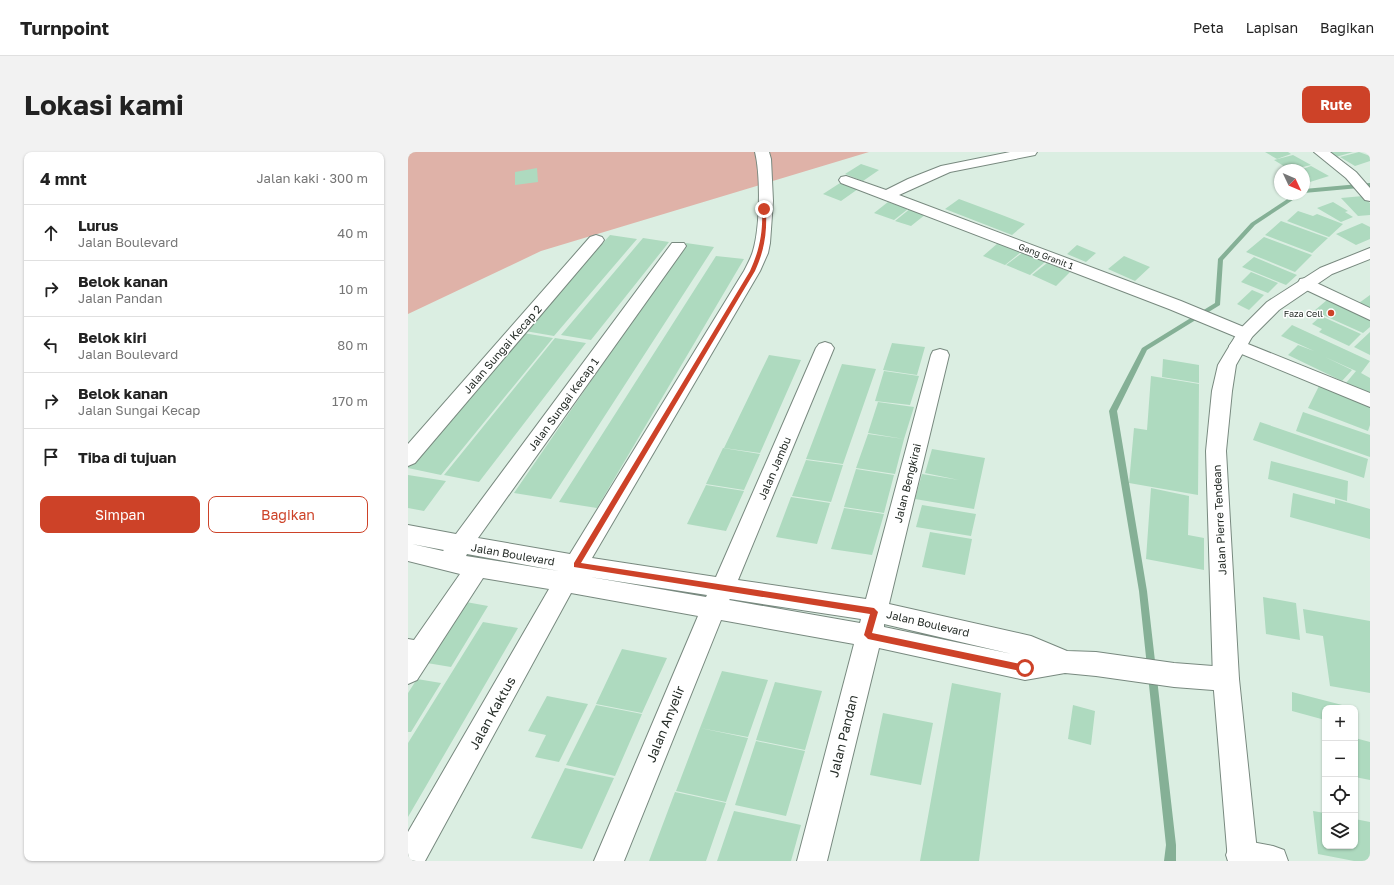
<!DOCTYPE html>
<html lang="id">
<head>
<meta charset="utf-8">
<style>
  body { margin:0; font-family:"Golos Text",sans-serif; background:#f2f2f2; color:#222 }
  .controls { position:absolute; right:12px; bottom:12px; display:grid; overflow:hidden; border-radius:8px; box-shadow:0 1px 3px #0004 }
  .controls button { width:36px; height:36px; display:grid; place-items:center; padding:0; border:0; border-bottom:1px solid #e0e0e0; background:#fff; color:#222; font:20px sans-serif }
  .compass { position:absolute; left:866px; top:12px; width:36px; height:36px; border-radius:50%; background:#fff; box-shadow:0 1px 3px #0004; rotate:134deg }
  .stop { position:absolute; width:12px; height:12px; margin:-9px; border:3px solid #cd4228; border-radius:50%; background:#fff }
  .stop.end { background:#cd4228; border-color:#fff; box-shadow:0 1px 4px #0008 }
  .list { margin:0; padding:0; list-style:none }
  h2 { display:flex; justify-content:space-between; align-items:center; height:52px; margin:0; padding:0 16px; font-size:17px }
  h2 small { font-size:13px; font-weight:400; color:#767676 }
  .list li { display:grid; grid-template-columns:26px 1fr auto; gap:12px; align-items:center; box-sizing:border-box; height:56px; padding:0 16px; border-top:1px solid #e0e0e0 }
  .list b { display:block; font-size:15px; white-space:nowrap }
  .list p { margin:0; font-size:13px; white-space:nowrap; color:#767676 }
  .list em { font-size:13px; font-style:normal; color:#767676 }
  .actions { display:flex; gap:8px; padding:12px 16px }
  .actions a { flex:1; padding:9px 0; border:1px solid #cd4228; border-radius:8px; text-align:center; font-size:14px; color:#cd4228 }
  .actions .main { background:#cd4228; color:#fff }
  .icon { flex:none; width:22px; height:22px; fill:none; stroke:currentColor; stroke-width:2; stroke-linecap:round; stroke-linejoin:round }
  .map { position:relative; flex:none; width:962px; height:709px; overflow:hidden; border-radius:8px }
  header { display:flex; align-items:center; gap:24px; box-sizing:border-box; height:56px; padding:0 20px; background:#fff; border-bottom:1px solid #e0e0e0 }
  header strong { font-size:19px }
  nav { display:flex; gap:22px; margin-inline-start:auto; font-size:14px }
  .intro { display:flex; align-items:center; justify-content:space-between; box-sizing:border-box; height:96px; padding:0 24px }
  h1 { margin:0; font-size:28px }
  .button { padding:10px 18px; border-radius:8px; background:#cd4228; color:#fff; font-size:14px; font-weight:700 }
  main { display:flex; gap:24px; padding:0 24px }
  aside { flex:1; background:#fff; border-radius:8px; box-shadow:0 1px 3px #0004 }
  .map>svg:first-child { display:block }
  .green { fill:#dfb2a8 }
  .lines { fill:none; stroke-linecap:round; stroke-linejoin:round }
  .stream { fill:#85b096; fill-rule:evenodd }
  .building { fill:#aedabf }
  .minor-casing { stroke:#78897f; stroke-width:2 }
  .tertiary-casing { stroke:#78897f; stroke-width:2 }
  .minor { fill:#fff; fill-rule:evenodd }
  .tertiary { fill:#fff; fill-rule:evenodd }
  .route { fill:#cd4228 }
  .poi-dot { fill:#cd4228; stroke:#fff; stroke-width:1.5 }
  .labels { text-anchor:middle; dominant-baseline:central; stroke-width:3; stroke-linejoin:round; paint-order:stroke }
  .far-street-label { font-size:9px; fill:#242b26; stroke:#fff }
  .far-poi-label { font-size:9px; fill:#242b26; stroke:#fff; text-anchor:end }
  .street-label { font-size:11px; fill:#242b26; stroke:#fff }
  .near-street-label { font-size:13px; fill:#242b26; stroke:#fff }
</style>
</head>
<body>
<header>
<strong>Turnpoint</strong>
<nav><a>Peta</a><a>Lapisan</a><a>Bagikan</a></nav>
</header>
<div class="intro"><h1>Lokasi kami</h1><a class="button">Rute</a></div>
<main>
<aside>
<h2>4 mnt<small>Jalan kaki · 300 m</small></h2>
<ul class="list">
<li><svg class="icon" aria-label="ahead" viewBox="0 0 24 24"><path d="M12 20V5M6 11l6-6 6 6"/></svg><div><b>Lurus</b><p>Jalan Boulevard</p></div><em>40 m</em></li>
<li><svg class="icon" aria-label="right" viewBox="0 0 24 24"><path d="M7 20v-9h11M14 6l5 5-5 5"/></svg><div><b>Belok kanan</b><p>Jalan Pandan</p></div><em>10 m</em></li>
<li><svg class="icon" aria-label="left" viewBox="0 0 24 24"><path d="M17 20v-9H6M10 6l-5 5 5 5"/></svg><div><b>Belok kiri</b><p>Jalan Boulevard</p></div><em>80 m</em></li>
<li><svg class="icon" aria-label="right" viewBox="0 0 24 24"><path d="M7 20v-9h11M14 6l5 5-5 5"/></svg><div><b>Belok kanan</b><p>Jalan Sungai Kecap</p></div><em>170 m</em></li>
<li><svg class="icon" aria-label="arrive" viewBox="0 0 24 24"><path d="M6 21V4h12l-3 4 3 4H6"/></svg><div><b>Tiba di tujuan</b></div></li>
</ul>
<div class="actions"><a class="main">Simpan</a><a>Bagikan</a></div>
</aside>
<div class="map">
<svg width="962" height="709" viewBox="0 0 962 709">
  <rect width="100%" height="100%" fill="#dbeee2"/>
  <path class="green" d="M0,0h461l-328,99 -133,63z"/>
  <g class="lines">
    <path class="stream" d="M962,31v4l-66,6v-4z
      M887,42h7l-47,31 -32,35 -3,45 -73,45 -30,61 30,180 29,254v16h-12l2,-16 -27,-254 -30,-180 33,-63 73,-45 3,-44 33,-36z"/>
  </g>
  <path class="building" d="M857,0h23l3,2 -14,5z
    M919,0h26l-17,5z
    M951,0l11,4v5l-15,5 -15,-9z
    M885,3l18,10 -21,5 -16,-10z
    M453,12l18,6 -16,11 -18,-7z
    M903,14l18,10 -19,6 -6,-4v-8h-4z
    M129,16l1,14 -23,3v-13z
    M432,31l18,6 -17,12 -18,-7z
    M955,44l7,7v12l-12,1 -17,-18z
    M551,47l43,16 23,9 -13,11 -67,-26z
    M480,50l20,7 -14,11 -20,-7z
    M925,50l15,9 -3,1 8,5 -12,5 -24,-14z
    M503,56l15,6 -15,12 -16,-5z
    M890,59l15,5 4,-2 26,10 -14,13 -42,-16z
    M873,69l47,17 -16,15 -47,-18z
    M954,71l8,4v12l-14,6 -20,-11z
    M202,83l27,4 -83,97 -29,-5z
    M856,85l48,18 -17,17 -49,-20z
    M235,86l26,4 -78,98 -30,-5z
    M278,91l28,4 -163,252 -37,-6z
    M590,91l23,9 -16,13 -22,-9z
    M669,93l19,8 -10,9 -19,-8z
    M614,101l23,9 -15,13 -24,-10z
    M308,104l28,3 -147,249 -38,-6z
    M716,104l26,11 -15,14 -27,-12z
    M846,105l19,8 24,10 -11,10 -44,-18z
    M639,111l23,9 -14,14 -24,-11z
    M843,120l27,11 -10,10 -27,-11z
    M844,138l12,5 -15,15 -12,-6z
    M962,143v13l-11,-5z
    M919,148l43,19v8l-7,6 -49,-22z
    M913,164l40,18 -12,12 -30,-14 3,-3 -10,-5z
    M884,173l78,36 -9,12 9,5v17l-24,-12 10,-12 -31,-14 27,13 -10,11 -54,-26 10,-10 16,6 -33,-15z
    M962,180v23l-16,-8z
    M115,181l30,5 -112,137 -33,-7v-2z
    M147,186l31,5 -107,139 -35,-7z
    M484,191l33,4 -8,28 -34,-5z
    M361,203l32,5 -41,93 -36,-5z
    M755,207l36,6v18l-37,-6z
    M434,212l34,5 -33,95 -37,-5z
    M476,219l35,5 -9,29 -35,-4z
    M743,224l48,8 -1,111 -69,-12 5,-55 13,2z
    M912,232l50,18v23l-2,6 -60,-23z
    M470,250l36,5 -10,32 -36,-6z
    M895,260l67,23v22l-74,-26z
    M852,270l108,37 -4,19 -111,-38z
    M460,282l36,5 -9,35 -39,-6z
    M315,296l37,6 -16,36 -38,-6z
    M524,297l53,9 -11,51 -59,-10 7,-25 37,6 -34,-7z
    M398,308l37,5 -12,37 -39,-6z
    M863,309l77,20 -1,20 -79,-22z
    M448,317l38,6 -10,38 -40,-6z
    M0,323l38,6 -22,30 -16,-3z
    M298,333l38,6 -18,40 -39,-7z
    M743,336l38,8 -1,39 16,3v32l-58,-11z
    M885,341l42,11v-5l35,10v30l-80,-22z
    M383,345l39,6 -13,41 -41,-7z
    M514,353l54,9 -5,22 -55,-9z
    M436,356l40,6 -12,41 -41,-6z
    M522,380l42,7 -7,36 -43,-8z
    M855,445l33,6 4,37 -34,-6z
    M58,450l22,4 -37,61 -24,-4z
    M895,457l67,12v72l-40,-7 -7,-50 -17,-3z
    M75,470l35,6 -110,189v-74z
    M214,497l45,9 -25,55 -46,-9z
    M314,519l46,9 -20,57 -48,-9z
    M9,527l24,4 -30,49h-3v-39z
    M367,530l47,9 -17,59 -49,-10z
    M544,531l49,10 -22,168h-59z
    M884,540l54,14v2h-21v12l-33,-9z
    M139,544l41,8 -29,58 -24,-5 11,-22 -18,-4z
    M188,553l46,9 -27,62 -49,-11z
    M665,553l22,6 -4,34 -23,-6z
    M475,561l50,10 -12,62 -51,-10z
    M292,576l48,10 -22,64 -50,-11z
    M947,586l15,4v38l-15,-3z
    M348,589l49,10 -19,65 -51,-11z
    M157,616l49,10 -32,71 -51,-11z
    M267,640l51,11 -20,58h-57z
    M326,659l67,14 -10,36h-74z
    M905,659l12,2v33h30v-27l15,3v39h-16l-36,-7z"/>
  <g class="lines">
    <defs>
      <path id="minor" d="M347,0h14l2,7 2,42 -3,42 -2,10 -8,18 -168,287 124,19 100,-229 3,-4 6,-2 6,2 3,4 -96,232 128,19 65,-244 2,-4 7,-2 7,2 2,4 -60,249 142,32 36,15 29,1 78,11 52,4 9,4 4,8 -4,8 -9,4 -52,-4 -78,-11 -31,-3 -40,7 -146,-32 -52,213h-30l57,-217 -133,-24 -97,241h-30l104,-245 -127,-23 -146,268h-17v-29l141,-243 -66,-11 -66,102 -9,4v-45l6,1 46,-66 -52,-13v-36l48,9 216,-291h12l2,3 -2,3 -206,289 92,16 174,-283c3,-6 7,-13 9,-20 7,-23 8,-75 2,-99zM4,392l32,6 -1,1zM59,402l92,17 -93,-15zM182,425l117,18 -1,2zM322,447l131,20 -1,4 -131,-23zM476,472l128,30 -128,-27z
        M602,0h27l-2,3 -85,17 -51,23 282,106 70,29 3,4 -3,4 -6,2 -6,-2 -70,-29 -328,-126 -2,-3 2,-3 5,-1 40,14 22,-11 33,-13z
        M906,0h16l26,20 14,16v13l-5,-1 -19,-22z
        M188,83l6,2 2,3 -2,3 -187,220 -7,3v-22l182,-207z
        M898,126l64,30v12l-70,-33 -2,-4 2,-4z
        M830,188l132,53v14l-138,-57 -3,-4 3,-4z
        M833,688l32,6 11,4 4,11h-60l-2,-6 4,-11z"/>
      <path id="tertiary" d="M962,96v11l-38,15 -53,36 -27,27 -16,28 -4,26 -6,60 13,228 19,182h-30l-15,-182 -7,-228 6,-60 6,-26 21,-35 28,-28 53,-34z"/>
    </defs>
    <use href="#minor" class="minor-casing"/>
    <use href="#tertiary" class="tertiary-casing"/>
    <use href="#minor" class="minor"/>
    <use href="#tertiary" class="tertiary"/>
  </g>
  <path class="route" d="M356,55l2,2c1,23 -1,40 -11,62l-174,292 293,45 4,4 -6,21 153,32 3,1v5l-3,1 -157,-33 -4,-4 6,-21 -296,-47v-4l176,-292c10,-22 13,-39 12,-62z"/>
  <circle class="poi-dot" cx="923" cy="161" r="4"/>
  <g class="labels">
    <g class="far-street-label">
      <text transform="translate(638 104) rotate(21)">Gang Granit 1</text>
    </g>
    <g class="far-poi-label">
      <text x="915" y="161">Faza Cell</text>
    </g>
    <g class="street-label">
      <text transform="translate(94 197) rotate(-49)">Jalan Sungai Kecap 2</text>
      <text transform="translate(155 252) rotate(-54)">Jalan Sungai Kecap 1</text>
      <text transform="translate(366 316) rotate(-67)">Jalan Jambu</text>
      <text transform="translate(499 331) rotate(-76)">Jalan Bengkirai</text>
      <text transform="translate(811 368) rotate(-93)">Jalan Pierre Tendean</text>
      <text transform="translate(105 402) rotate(10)">Jalan Boulevard</text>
      <text transform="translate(520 471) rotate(13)">Jalan Boulevard</text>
    </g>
    <g class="near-street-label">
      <text transform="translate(84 561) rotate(-61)">Jalan Kaktus</text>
      <text transform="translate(257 572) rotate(-68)">Jalan Anyelir</text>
      <text transform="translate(435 584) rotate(-76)">Jalan Pandan</text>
    </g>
  </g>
</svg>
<div class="controls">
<button>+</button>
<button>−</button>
<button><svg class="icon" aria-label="locate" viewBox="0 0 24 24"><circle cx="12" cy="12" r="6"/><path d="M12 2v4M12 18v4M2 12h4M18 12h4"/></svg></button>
<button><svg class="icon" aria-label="layers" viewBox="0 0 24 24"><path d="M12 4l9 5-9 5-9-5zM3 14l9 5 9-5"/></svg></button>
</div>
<svg class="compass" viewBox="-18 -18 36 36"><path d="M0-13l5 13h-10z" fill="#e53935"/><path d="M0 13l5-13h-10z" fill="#767676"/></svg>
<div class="stop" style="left:617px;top:516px"></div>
<div class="stop end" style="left:356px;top:57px"></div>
</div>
</main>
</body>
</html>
